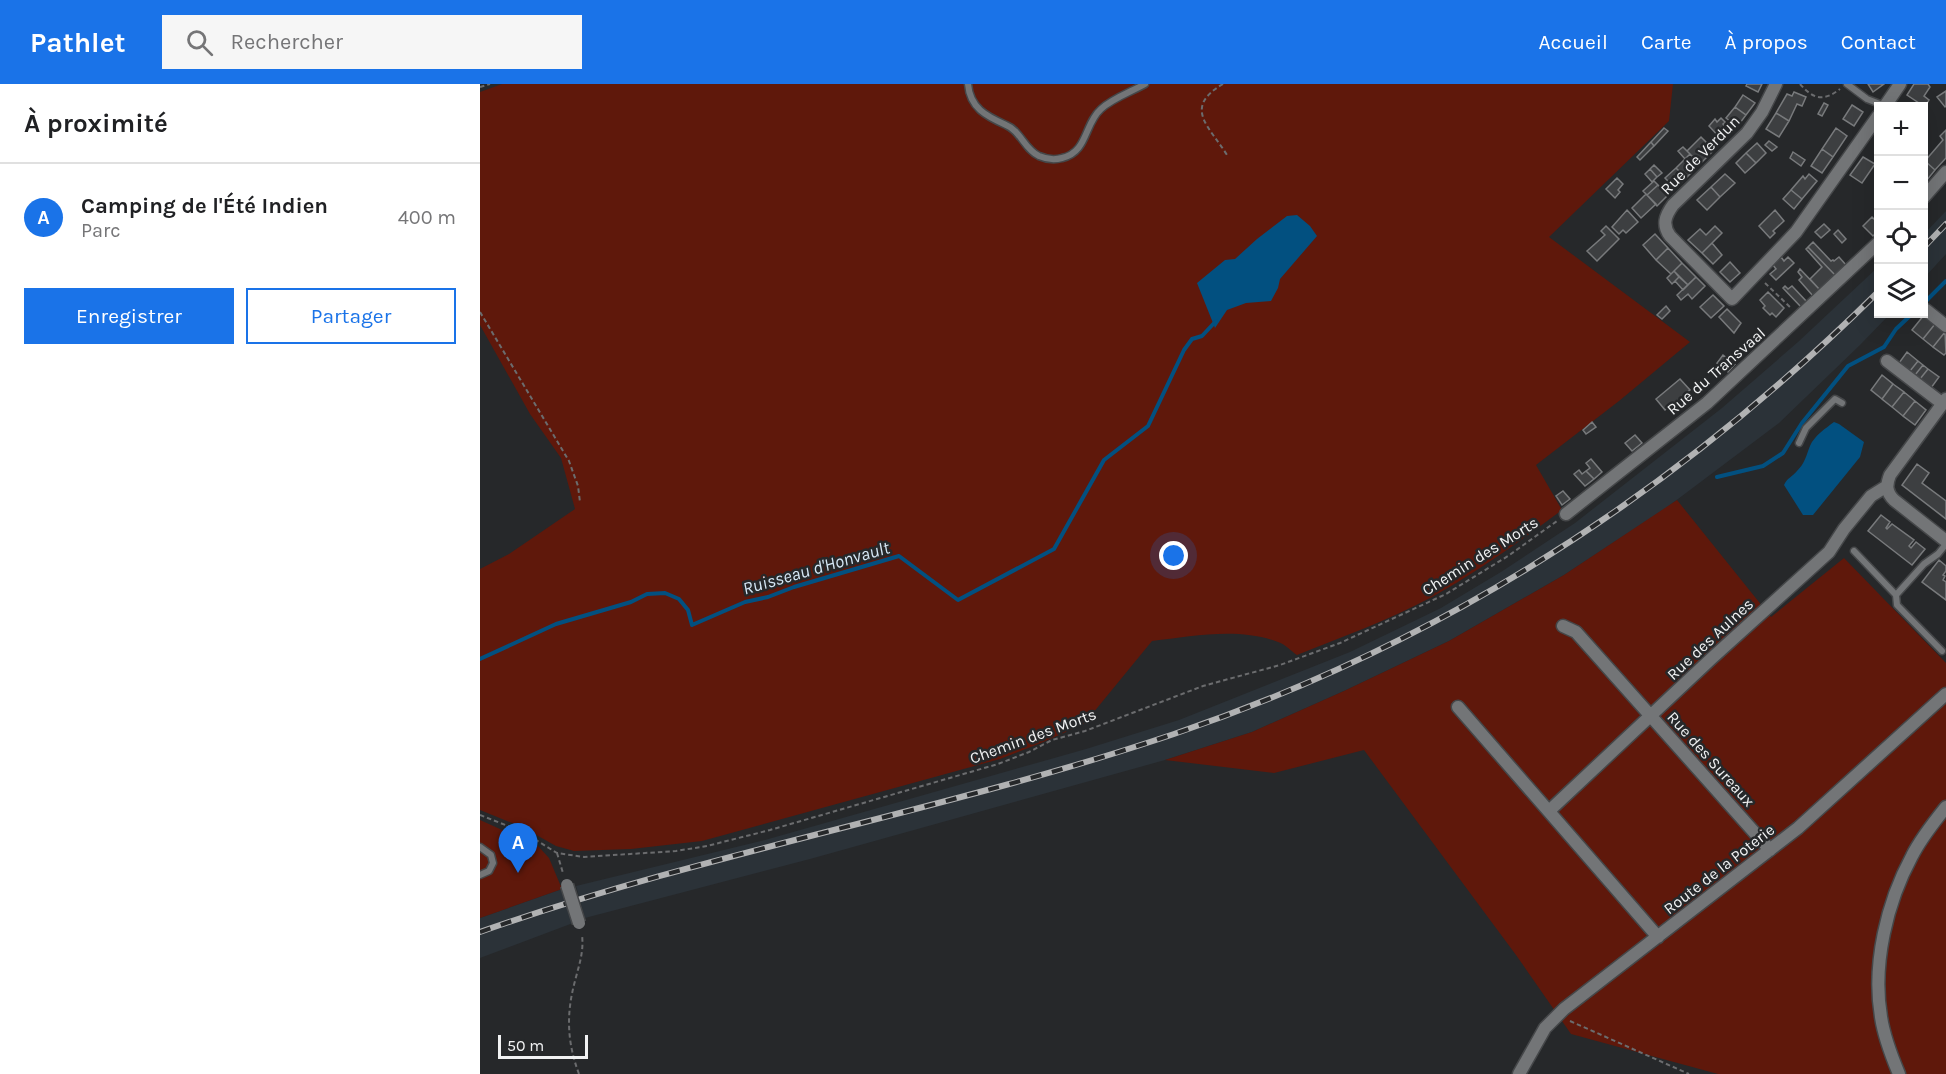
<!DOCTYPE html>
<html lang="fr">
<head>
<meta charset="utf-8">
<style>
  body { margin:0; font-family:Karla,sans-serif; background:#f6f6f6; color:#202124 }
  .controls { position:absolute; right:18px; top:18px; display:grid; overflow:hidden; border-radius:0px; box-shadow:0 6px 24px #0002 }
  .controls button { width:54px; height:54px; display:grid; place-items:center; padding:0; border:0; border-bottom:2px solid #e0e0e0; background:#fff; color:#202124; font:30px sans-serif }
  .scale { position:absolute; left:18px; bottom:15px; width:90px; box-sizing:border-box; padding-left:6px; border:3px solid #f1f2f3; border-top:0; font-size:16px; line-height:21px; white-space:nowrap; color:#f1f2f3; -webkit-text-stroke:4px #26282a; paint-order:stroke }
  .you { position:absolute; left:694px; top:472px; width:21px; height:21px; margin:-15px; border:4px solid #fff; border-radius:50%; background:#1a73e8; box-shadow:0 0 0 9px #1a73e833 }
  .badge { display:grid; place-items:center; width:39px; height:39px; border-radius:50%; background:#1a73e8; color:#fff; font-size:20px; font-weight:700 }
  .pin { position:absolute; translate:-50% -50px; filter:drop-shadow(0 2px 3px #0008) }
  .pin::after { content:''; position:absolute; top:32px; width:21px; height:18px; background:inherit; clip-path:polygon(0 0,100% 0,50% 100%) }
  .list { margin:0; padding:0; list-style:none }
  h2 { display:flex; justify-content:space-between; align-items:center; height:78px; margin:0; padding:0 24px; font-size:26px }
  h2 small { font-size:20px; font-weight:400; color:#757577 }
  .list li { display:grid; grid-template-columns:39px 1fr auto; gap:18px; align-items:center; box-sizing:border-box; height:108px; padding:0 24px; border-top:2px solid #e0e0e0 }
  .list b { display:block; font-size:22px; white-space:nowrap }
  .list p { margin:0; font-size:20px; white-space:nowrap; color:#757577 }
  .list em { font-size:20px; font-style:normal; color:#757577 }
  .actions { display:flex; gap:12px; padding:18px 24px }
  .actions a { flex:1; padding:14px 0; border:2px solid #1a73e8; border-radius:0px; text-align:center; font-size:21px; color:#1a73e8 }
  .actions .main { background:#1a73e8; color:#fff }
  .icon { flex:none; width:33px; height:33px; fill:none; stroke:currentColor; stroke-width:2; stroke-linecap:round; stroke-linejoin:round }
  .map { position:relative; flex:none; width:1466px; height:990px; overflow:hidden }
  header { display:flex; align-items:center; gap:36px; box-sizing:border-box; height:84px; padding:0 30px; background:#1a73e8; color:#fff }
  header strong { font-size:28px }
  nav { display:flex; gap:33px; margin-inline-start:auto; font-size:21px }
  .search { width:420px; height:54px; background:#f6f6f6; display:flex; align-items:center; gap:15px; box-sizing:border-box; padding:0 21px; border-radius:0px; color:#757577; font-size:22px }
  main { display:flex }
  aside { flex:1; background:#fff }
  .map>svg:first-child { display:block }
  .built { fill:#2b3238 }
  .green { fill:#5f180b }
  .water { fill:#025080 }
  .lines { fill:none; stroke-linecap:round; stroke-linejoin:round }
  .stream { stroke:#025080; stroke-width:4 }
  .building { fill:#3d3f41; stroke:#787a7c; stroke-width:1.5 }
  .lane-casing { stroke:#454749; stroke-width:9 }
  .street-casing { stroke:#454749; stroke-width:15 }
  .path { stroke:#6b6c6e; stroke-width:2; stroke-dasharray:4.5 3; stroke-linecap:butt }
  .lane { stroke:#737577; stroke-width:6 }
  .street { stroke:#737577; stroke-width:12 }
  .rail-casing { stroke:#b1b2b3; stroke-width:6 }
  .rail { stroke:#26282a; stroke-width:4; stroke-dasharray:11; stroke-linecap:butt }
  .street-bridge-casing { stroke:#454749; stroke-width:15; stroke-linecap:butt }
  .street-bridge { stroke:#737577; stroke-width:12 }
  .labels { text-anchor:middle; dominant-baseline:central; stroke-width:5; stroke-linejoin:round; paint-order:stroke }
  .street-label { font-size:16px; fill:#f1f2f3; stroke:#26282a }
  .water-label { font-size:18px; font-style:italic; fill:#d6e7f5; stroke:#26282a }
</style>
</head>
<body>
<header>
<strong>Pathlet</strong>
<div class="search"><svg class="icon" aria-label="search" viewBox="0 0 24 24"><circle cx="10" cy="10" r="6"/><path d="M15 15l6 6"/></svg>Rechercher</div>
<nav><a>Accueil</a><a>Carte</a><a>À propos</a><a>Contact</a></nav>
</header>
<main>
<aside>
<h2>À proximité<small></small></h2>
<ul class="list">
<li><span class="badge">A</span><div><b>Camping de l'Été Indien</b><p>Parc</p></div><em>400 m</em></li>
</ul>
<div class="actions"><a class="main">Enregistrer</a><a>Partager</a></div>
</aside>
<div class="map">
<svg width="1466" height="990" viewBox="0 0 1466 990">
  <rect width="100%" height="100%" fill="#26282a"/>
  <path class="built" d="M1466,127v43l-22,24v-44z
    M1398,183v47h12l-30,31 -81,78 -113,85 -102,67 -115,66 -105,50 -92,41 -87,28 -355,99 -225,59 -9,-32 189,-46 321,-91 93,-29 171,-68 91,-44 60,-36 74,-49 147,-115 76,-66z
    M82,805l11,34 -93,35v-40z"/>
  <path class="green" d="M22,0h1171l-4,37 -120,116 141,105 -71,59 -83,64 26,45c-42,31 -84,62 -130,87 -43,23 -90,40 -135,58 -6,-4 -12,-11 -19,-13 -39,-15 -85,-6 -126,-1l-68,83 -43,19 -41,16 -298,82 -71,8 -57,2 -18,-5 -34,-19 -42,-17v-241l29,-15 66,-45 -14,-51 -31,-44 -50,-89v-233z
    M1197,416l94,117 73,-59 102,105v411h-228l-147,-40 -55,-79 -152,-205 -90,23 -109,-13 87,-28 92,-41 105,-50 115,-66z
    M0,736l58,26 11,12 13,31 -82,29z"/>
  <path class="water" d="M817,131l13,11 7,10 -37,43 -2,9 -7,13 -25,2 -19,7 -12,18 -18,-45 28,-23 10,-1 22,-20 30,-23z
    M1354,338l5,2 25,18 -4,15 -47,58h-10l-19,-30c3,-7 8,-8 13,-14 8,-8 9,-15 13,-25 4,-10 16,-18 24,-24z"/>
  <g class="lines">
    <path class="stream" d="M1444,219l22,-22
      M1237,393l46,-11 20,-13 19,-30 46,-57 36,-19 12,-18 16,-15
      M0,575l76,-35 75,-22 16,-8 18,-1 14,6 9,11 4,15 53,-23 23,-5 26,-10 105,-31 59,44 96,-51 50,-89 44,-34 36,-76 8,-11 10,-3 14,-15"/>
  </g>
  <path class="building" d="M1267,0h15l-4,8 -12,-6z
    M1388,0h16l-11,8z
    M1434,0h14l2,3 -6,9 5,4 -4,7 -18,-12z
    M1466,7v15l-1,1 -8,-10z
    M1314,8l12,5 -4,9 -5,-2 -8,17 -13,-8 11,-19 5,2z
    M1263,11l12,8 -9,12 -11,-8z
    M1344,19l4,2 -6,11 -4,-2z
    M1372,21l11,7 -9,14 -11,-7z
    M1255,23l11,8 -9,12 -11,-9z
    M1296,29l13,8 -10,16 -13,-8z
    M1241,34l4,4 -2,2 6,7 -8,8 -12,-13 6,-7 2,3z
    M1184,44l4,3 -14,15 -3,-4z
    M1356,44l11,8 -14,21 -11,-8z
    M1466,46v28l-11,12 -10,-9 18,-21 -3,-4z
    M1221,53l13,13 -14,14 -13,-13z
    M1289,57l8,6 -5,4 -7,-6z
    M1171,58l3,4 -14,14 -3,-3z
    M1277,59l9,10 -10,10 -10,-10z
    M1203,63l7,7 -5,5 -7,-8z
    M1342,65l11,8 -11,16 -11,-7z
    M1313,68l12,8 -4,6 -11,-8z
    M1266,69l10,10 -11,10 -9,-10z
    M1383,73l12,7 -13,19 -12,-8z
    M1206,74l10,10 -10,10 -10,-10z
    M1445,77l10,9 -8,10 -3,-3z
    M1174,81l8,8 -5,4 -7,-8z
    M1196,84l10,10 -11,10 -10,-10z
    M1170,85l7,8 -5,5 -7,-8z
    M1245,90l10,9 -15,14 -9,-10z
    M1329,90l8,7 -15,18 -11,-9 12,-14 2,3z
    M1137,94l6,6 -5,6 2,2 -5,6 -9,-9z
    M1174,97l4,4 -11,10 -4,-4z
    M1178,101l10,10 -11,11 -10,-11z
    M1231,103l9,10 -13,13 -10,-10z
    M1311,106l11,9 -8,10 -11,-10z
    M1166,110l10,10 -15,14 -9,-10z
    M1147,126l11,12 -12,11 -3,-3 -4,4 -7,-7z
    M1295,126l9,11 -11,10 2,2 -5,5 -11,-12z
    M1392,133l6,6v8l-5,5 -10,-10z
    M1344,140l6,6 -9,8 -6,-6z
    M1126,142l13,13 -22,22 -10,-10 18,-16 -4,-4z
    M1235,142l7,7 -20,20 -14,-13 12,-11 6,6z
    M1358,146l8,9 -4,4 -8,-9z
    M1175,150l13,14 -12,12 -13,-15z
    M1333,158l18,19 2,-1 1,1 5,-4 7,8 -11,10 -27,-28z
    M1232,159l10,12 -9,9 -11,-11z
    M1328,163l27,28 -15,15 -10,-11 12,-12 -16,-18z
    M1188,164l14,15 -11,11 -15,-14z
    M1301,173l3,4 4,-4 6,6 -18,17 -6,-6 6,-5 -3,-4z
    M1250,178l10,11 -10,9 -10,-10z
    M1202,179l14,14 -8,8 -14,-14z
    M1320,185l20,21 -7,6 -14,-16 3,-3 -4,-5z
    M1194,187l5,6 -7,7 -5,-6z
    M1199,193l9,8 -5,5 -8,-9z
    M1216,193l9,9 -13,13 -4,-5 -7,6 -4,-5z
    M1305,202l3,3 4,-3 15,16 -6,5 -18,-19z
    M1288,208l16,16 -8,9 -4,-4 -2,2 -7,-7 2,-2 -5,-6z
    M1233,211l11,11 -13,12 -11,-11z
    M1186,222l4,5 -8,8 -5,-4z
    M1247,225l14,14 -7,10 -15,-16z
    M1444,231l11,9 -12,15 -11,-9z
    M1455,240l10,8 -12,15 -10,-8z
    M1465,248l1,21 -2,2 -11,-8z
    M1427,268l11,9 -8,10 -11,-8z
    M1243,271l12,9 -7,8 -11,-9z
    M1438,277l5,4 -8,10 -5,-4z
    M1443,281l5,4 -8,10 -5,-4z
    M1448,285l11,8 -8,11 -11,-9z
    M1402,291l11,9 -11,15 -11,-9z
    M1200,295l10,11 -25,20 -9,-11z
    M1413,300l11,8 -12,15 -10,-8z
    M1424,308l11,9 -12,15 -11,-9z
    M1435,317l11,9 -11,15 -12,-9z
    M1112,338l4,5 -10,7 -3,-4z
    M1155,351l7,8 -10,8 -7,-8z
    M1111,375l11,13 -8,7 -8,-8 4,-3 -4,-5z
    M1437,380l12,9 -7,10 24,18v18l-44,-34z
    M1099,386l3,4 4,-3 8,8 -9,7 -11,-12z
    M1083,407l7,8 -8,6 -6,-9z
    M1401,431l9,7 -4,6 1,1 5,-5 22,16 -5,6 2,2 5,-6 9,7 -13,16 -44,-34z
    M1459,476l7,6v5l-3,4 2,1 -2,4 3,2v18l-24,-18z"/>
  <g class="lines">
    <defs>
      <path id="lane" d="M488,0c2,24 18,32 38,41 15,6 18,24 33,31 7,3 16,4 23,2 26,-6 22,-34 39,-49 12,-11 30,-17 44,-25
        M1367,0l20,15 18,7
        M1319,359l7,-15 29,-29 7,4
        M1374,467l42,44
        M1462,567l-45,-46 -1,-10 28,-31 14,-10 8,-10
        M0,763l11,8 2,8 -4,8 -9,4"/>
      <path id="street" d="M1296,0l-14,28 -15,21 -74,72c-8,11 -11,20 -3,31l62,63 64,-67 82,-116
        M1405,22l15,-22
        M1444,113l22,-25
        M1446,226l20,16
        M1407,277l56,43
        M1466,315l-56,76c-4,10 -4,17 4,25l52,41
        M1086,430l141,-111 171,-160
        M1083,542l13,6 194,218
        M978,623l200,230
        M1069,727l163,-153 117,-106 15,-23 27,-33 16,-10
        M1039,990l26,-46 19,-19 234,-181 148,-134
        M1419,990c-8,-19 -15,-37 -18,-57 -9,-53 6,-115 31,-161 9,-18 22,-34 34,-49"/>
    </defs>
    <use href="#lane" class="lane-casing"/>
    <use href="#street" class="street-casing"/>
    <path class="path" d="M743,0c-41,24 -13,43 4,71
      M1320,0c13,15 23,18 40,5
      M0,3l10,-3
      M1285,199l26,25
      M0,228l89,149 9,25 2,16
      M0,731l43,17 34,21 27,4 92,-6 31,-5 63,-16 228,-66 31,-12 23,-12 33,-9 118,-45 77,-21 60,-22 106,-49 62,-38 49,-35
      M77,769l6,20
      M1090,937l119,53
      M99,990c-12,-32 -13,-60 -4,-93 4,-16 9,-29 7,-46"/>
    <use href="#lane" class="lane"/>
    <use href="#street" class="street"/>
    <defs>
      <path id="rail" d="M1444,163l22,-23
        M0,848c227,-80 466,-121 694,-198 269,-91 503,-243 704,-442"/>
    </defs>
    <use href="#rail" class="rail-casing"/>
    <use href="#rail" class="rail"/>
    <defs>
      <path id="street-bridge" d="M87,801l12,38"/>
    </defs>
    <use href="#street-bridge" class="street-bridge-casing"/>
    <use href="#street-bridge" class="street-bridge"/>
  </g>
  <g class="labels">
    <g class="street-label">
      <text transform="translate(1220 71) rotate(-45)">Rue de Verdun</text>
      <text transform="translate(1236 287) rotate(-41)">Rue du Transvaal</text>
      <text transform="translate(1000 472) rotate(-32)">Chemin des Morts</text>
      <text transform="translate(1230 555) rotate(-43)">Rue des Aulnes</text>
      <text transform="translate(553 652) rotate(-20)">Chemin des Morts</text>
      <text transform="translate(1231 675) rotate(48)">Rue des Sureaux</text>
      <text transform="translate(1239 785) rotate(-38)">Route de la Poterie</text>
    </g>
    <g class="water-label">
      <text transform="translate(336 484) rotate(-16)">Ruisseau d'Honvault</text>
    </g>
  </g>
</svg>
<div class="controls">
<button>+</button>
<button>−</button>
<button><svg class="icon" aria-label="locate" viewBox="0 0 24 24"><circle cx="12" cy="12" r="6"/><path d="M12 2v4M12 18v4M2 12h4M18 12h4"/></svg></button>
<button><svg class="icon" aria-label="layers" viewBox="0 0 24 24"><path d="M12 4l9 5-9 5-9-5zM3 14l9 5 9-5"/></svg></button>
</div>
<div class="scale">50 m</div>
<div class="you"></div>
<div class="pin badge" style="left:38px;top:789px">A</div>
</div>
</main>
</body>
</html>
